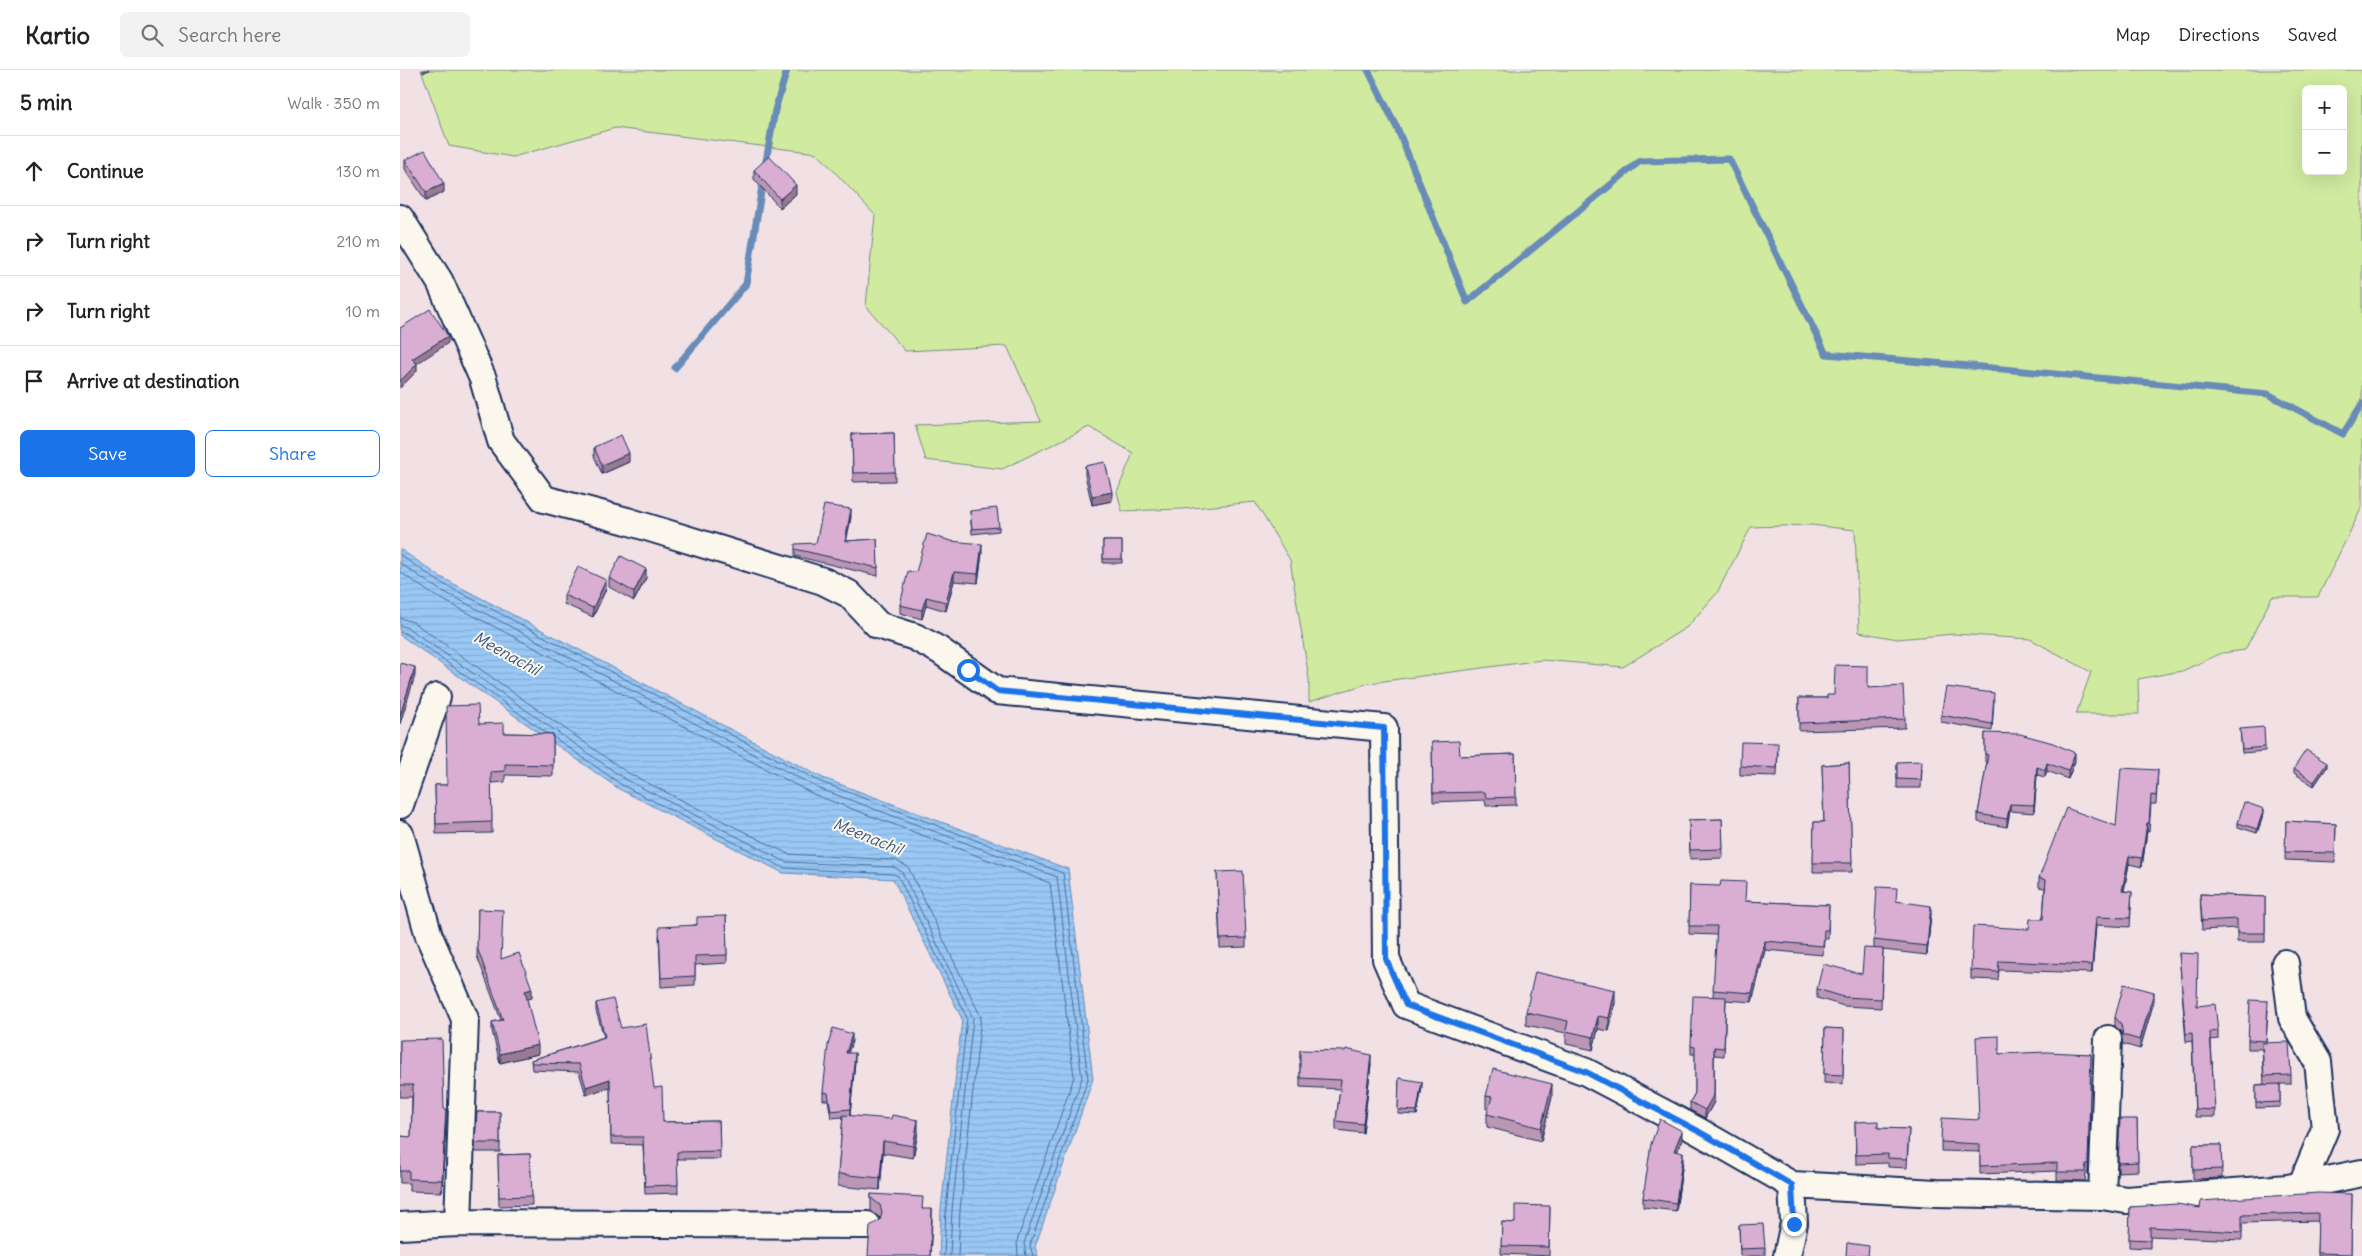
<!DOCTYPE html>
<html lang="en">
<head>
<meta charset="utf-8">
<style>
  body { margin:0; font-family:Delius,sans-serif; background:#f2f2f2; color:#222 }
  .controls { position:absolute; right:15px; top:15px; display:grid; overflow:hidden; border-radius:8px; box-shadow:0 5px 20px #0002 }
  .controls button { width:45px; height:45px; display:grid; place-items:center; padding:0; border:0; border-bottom:1px solid #e0e0e0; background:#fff; color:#222; font:25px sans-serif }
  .stop { position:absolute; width:15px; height:15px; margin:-11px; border:4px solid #1a73e8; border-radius:50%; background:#fff }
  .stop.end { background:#1a73e8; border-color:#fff; box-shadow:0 1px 5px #0008 }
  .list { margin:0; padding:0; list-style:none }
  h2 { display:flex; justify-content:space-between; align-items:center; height:65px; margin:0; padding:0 20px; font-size:21px }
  h2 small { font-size:16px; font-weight:400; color:#767676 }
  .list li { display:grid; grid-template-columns:32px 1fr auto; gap:15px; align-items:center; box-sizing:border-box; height:70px; padding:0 20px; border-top:1px solid #e0e0e0 }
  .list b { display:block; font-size:19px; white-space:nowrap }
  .list em { font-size:16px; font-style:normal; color:#767676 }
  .actions { display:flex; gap:10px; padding:15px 20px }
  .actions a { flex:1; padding:11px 0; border:1px solid #1a73e8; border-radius:8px; text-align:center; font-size:18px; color:#1a73e8 }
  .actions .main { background:#1a73e8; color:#fff }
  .icon { flex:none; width:28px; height:28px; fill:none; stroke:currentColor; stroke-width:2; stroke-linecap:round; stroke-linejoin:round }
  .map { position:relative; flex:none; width:1962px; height:1186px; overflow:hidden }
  header { display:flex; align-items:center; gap:30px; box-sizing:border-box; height:70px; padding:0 25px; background:#fff; border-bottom:1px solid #e0e0e0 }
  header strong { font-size:24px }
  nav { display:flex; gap:28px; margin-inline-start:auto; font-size:18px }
  .search { width:350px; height:45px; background:#f2f2f2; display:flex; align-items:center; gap:12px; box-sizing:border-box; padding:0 18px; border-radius:8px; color:#767676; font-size:19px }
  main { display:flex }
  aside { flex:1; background:#fff }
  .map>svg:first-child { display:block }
  .green { fill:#d0eaa0; stroke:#768c7f; fill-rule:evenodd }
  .water { fill:url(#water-rules); stroke:#678bb8 }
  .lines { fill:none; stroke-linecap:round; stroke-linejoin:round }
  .shore { stroke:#4d6c9a; stroke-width:1 }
  .stream { stroke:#678bb8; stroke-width:7 }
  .minor-casing { stroke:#1b2f5e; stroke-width:30 }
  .minor { stroke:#fbf7ec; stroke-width:26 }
  .wall { fill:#bb96b5; stroke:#1b2f5e }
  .shaded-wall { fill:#997a93; stroke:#1b2f5e }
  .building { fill:#daaed2; stroke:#1b2f5e }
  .route { stroke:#1a73e8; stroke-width:6 }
  .labels { text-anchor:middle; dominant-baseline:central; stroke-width:4; stroke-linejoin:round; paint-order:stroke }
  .water-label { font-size:16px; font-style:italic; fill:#3a5584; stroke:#fbf7ec }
</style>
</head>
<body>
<header>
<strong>Kartio</strong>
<div class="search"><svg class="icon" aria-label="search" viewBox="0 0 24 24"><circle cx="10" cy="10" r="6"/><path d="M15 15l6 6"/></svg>Search here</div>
<nav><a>Map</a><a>Directions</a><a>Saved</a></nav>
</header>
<main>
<aside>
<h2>5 min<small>Walk · 350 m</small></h2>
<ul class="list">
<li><svg class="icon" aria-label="ahead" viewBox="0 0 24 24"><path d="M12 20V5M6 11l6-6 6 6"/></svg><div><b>Continue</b></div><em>130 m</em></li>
<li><svg class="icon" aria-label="right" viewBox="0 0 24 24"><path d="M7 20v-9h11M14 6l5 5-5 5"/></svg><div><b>Turn right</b></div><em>210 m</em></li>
<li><svg class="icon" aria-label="right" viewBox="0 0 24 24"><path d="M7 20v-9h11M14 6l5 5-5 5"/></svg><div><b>Turn right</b></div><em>10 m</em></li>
<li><svg class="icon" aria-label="arrive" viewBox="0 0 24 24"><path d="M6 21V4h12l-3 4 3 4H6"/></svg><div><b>Arrive at destination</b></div></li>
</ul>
<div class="actions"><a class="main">Save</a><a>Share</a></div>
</aside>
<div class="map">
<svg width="1962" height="1186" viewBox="0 0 1962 1186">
  <defs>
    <pattern id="water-rules" width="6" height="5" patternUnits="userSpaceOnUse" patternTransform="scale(1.25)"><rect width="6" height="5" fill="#99c8f4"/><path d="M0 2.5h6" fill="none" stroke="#83acd4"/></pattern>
  </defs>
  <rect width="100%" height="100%" fill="#f1e1e4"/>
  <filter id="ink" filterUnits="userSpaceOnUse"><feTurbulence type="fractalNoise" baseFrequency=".02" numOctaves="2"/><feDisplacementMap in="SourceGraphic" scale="10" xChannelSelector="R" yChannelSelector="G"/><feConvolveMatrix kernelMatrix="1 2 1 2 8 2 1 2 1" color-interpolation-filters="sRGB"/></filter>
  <g filter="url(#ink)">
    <path class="green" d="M21,0h1941v437l-44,90h-46l-27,53 -23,3 -40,18 -44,8 1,35h-63l15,-42 -61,-33 -76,-5 -57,5 -38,-7 -4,-102 -44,-5 -60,2 -34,66 -30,34 -64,40 -81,-7 -173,23 -60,19v-23l-19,-119 -35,-58 -73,7 -60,2 -5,-19 16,-39 -44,-26 -87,42 -76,-9 -11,-35 126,-4 -34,-75 -102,5 -39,-45 9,-91 -58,-62 -202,-25 -102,29 -64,-11zM1906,19h37v82h-37z"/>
    <path class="water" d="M0,479l41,28 382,201 245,91 25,210 -58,168 3,9h-99l2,-47 21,-190 -69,-140 -110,-6 -164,-84 -219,-154z"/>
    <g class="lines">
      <path class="shore" d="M0,485l38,26 383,201 242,91 25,206 -58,166 3,11
        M0,493l35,24 383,201 239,89 25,201 -58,165 2,13
        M0,502l32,22 383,201 235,88 24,194 -57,164 1,15
        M0,548l13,4 215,151 160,81 107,6 13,7 73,150 -21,193 -2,46
        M0,555l8,3 217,151 161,83 108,5 8,5 71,146 -21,192 -2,46
        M0,562l5,1 142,100
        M155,668l67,47 162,83 109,6 5,2 69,142 -21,191 -2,47"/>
      <path class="stream" d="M968,0l30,60 69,172 173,-141 89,-2 97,195 144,12 298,28 75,40 19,-30
        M365,97l10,-57 12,-40
        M275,298l71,-84 17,-104"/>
      <defs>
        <path id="minor" d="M0,148l40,64 43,97 18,62 43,58 83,22 196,60 26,13 29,31 37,12 24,13 58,41 387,37 2,231 20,46 180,67 112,59 94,54 144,8 166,3 24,4 162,-12 74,-15
          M0,735l37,-108
          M0,764l29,102 36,83 -7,204
          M1885,893l7,55 26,44 7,67 -23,55
          M1702,1126l6,-157
          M0,1156l58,-3 409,2
          M1387,1186l7,-33 -2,-38"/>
      </defs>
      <use href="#minor" class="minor-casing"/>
      <use href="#minor" class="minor"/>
    </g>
    <path class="wall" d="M5,90l39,32 -18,9 -21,-32z
      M354,100l42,24 -16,14 -26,-29z
      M494,363l1,48 -42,1 -1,-48z
      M194,377l35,15 -27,12 -8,-18z
      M685,396l27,35 -20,4 -7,-30z
      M570,441l29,16v4l-27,3z
      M451,447l-5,24 31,-2 1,37 -83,-20v-7l21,-6z
      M703,471h19v22h-19z
      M582,483l-4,30 -24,-2 -8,30 -20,-6 -4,14 -22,-6v-8l16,-33z
      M209,508h37l-12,23 -25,-14z
      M206,519l-13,28 -29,-13v-9z
      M1468,618l37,31v9l-106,3v-33h28l7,-3z
      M1594,630l-2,31 -51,-9v-7z
      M79,654l25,9 49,1v42l-48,-1v7l-14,1 1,50 -56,1 -1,-49h12z
      M1840,659l25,18v4l-23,2z
      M1585,663l90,28 -7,18 -21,-8 -2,6 -8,-2 -3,38 -24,-2 -3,16 -29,-5v-8l9,-52h-2z
      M1032,672l28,14 55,-2 1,51 -30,1 -1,-6 -52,2z
      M1378,682l-1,24 -37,-1v-9z
      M1497,692l25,7 -1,19h-24z
      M1449,693l3,109h-39l1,-50h10l-2,-57z
      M1927,697l-13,19 -20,-13v-5z
      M1758,700l-2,34h-5l-2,28 -2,-1 -5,36 -13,-3 -5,27 8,1 -2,35 -34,-2 -4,48 -93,-3 -1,10 -27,-1v-9l72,-51 2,-31 -6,-1v-9l77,-52z
      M1864,743l-7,20 -19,-6v-4z
      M1322,749l1,39 -33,1 -1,-39z
      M1886,751l50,3 -1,38 -50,-2z
      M817,802l29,66v9l-26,1z
      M1290,815l55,16 84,4 -1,34h-4l-1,16 -58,-5 -13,52 -26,-2 -2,56 -10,-1v47l-9,16 -15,-8v-8l5,-9v-39h-4v-8l22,-50 4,-61 -28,-1z
      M1800,824l65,3v45h-28v-14l-35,2z
      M1497,831l34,13 -4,41 -44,-5 -2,58 -37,-2 -27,-8v-9l45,-15 12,-26v-8z
      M78,839l23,50 31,39 -5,1 11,55 -38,9 -8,-32v-9l9,-2 -24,-64z
      M326,846l1,47 -32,2v20l-34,2 -2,-52z
      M1779,883l18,53 21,25v8l-7,1 4,77h-20l-3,-76 -6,1z
      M1754,931l-14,48 -17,-5 -2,-12 -6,-6v-9z
      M196,933l25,25 33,60 9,34 56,-1 1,38h-43l1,34 -33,1 -2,-49 -32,-1 -1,-57 -24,8 -7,-23 -47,-2 -1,-10 73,-23 -8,-26z
      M1215,933l-6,28 -11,-2 -5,21 -27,-6v-11l-40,-8v-13z
      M1868,940l-2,33 25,32v9h-11v23l-24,1v-23l8,-1 -2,-35h-14v-9z
      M1425,958l19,1 -1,55 -19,-1z
      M0,970l44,69 2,12 -4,71 -33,-1v-8h-9v-47l11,1 1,-40h-12z
      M452,971l-4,12 7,8 -5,55 68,16 -5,26 -30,-5 -3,37 -42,-4v-12l5,-57 -12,1 -3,-18h-5v-8z
      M900,980l71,14 -8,69 -27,-3v-9l4,-32 -40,-2z
      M1599,984h92l-3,119h-2l-1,8 -28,-1v-9l-77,3v-22l-39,-1v-9l38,-22z
      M999,1008l23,9 -5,28 -19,-1z
      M1086,1026l66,1 -11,44 -54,-14v-13l2,-5h-3z
      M77,1042h23v40h-25z
      M1737,1049l1,52 -20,1v-9z
      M1455,1052l23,6 31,1 -2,39 -19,-1v-4l-32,1z
      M1282,1070l-5,11 6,10 -7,50 -33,-4v-9z
      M1793,1075h28l1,33 -29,1z
      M130,1084l2,51 -33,1 -1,-51z
      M471,1124l52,15 9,13 -52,-2v-2l-9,-7z
      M1952,1124l-1,62h-34l1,-35 -76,2v17l-92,-4v12l-21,-1 1,-40 70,1z
      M1150,1136l-1,50 -48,-2 1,-32 13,1z
      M1339,1155l26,23v8h-25z"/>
    <path class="shaded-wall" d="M23,0h6l-6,3z
      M44,114v8l-18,9v-9z
      M396,115v9l-16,14v-9z
      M48,266v7l-36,24v-8z
      M17,294v7l-17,17v-7z
      M229,383v9l-27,12v-9z
      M712,422v9l-20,4v-9z
      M451,439v8l-6,32v-8z
      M582,474v9l-4,30v-9z
      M246,499v9l-12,23v-9z
      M554,502v9l-8,30v-9z
      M206,510v9l-13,28v-9z
      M526,527v8l-4,14v-9z
      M15,597v9l-15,48v-8z
      M1675,683v8l-7,18v-8z
      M1647,693v8l-2,6v-7z
      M1927,693v4l-13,19v-4z
      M1637,697v8l-3,38v-8z
      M1610,734v7l-3,16v-8z
      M1864,739v4l-7,20v-4z
      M1747,753v8l-5,36v-9z
      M1729,786v8l-7,36v-9z
      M1531,836v8l-4,41v-9z
      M1696,847v8l-4,48v-8z
      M1365,871v9l-13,52v-9z
      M132,919v9l-7,2v-9z
      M1215,920v13l-6,28v-13z
      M1754,922v9l-14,48v-9z
      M1198,946v13l-5,21v-13z
      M452,964v7l-6,19v-7z
      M138,975v9l-38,9v-9z
      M1314,977v55l-9,16v-8z
      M455,983v8l-5,55v-7z
      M971,985v9l-8,69v-9z
      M210,1009v8l-24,8v-8z
      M1022,1012v5l-5,28v-4z
      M1152,1014v13l-11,44v-13z
      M46,1039v12l-4,71v-12z
      M518,1050v12l-5,26v-12z
      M1282,1061v9l-8,20v-9z
      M483,1071v12l-3,37v-12z
      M1283,1082v9l-7,50v-8z
      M532,1139v13l-2,34z"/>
    <path class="building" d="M25,80l19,34 -18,8 -21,-32z
      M369,86l27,29 -16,14 -26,-29z
      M30,239l18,27 -36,23 5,5 -17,17v-53z
      M494,363l1,39 -42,1 -1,-39z
      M221,365l8,18 -27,12 -8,-18z
      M705,392l7,30 -20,4 -7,-30z
      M424,435l27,4 -6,32 32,-2 1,29 -83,-19v-5l21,-1z
      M597,438l2,19 -27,2 -2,-18z
      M527,464l24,7 31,3 -4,30 -24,-2 -8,30 -20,-5 -4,13 -22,-5 8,-34 8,1z
      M703,471h19v18h-19z
      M221,486l25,13 -12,23 -25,-14z
      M178,497l28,13 -13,28 -29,-13z
      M0,593l15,4 -15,49z
      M1435,595l33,1v22l35,-2 2,33 -106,4v-25h28v-3h7z
      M1546,617l48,6 -2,31 -51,-9z
      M78,635l1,19 25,-1v10l49,1v31l-48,-1v7l-14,1 1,50 -56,2 -1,-39h12l-1,-79z
      M1864,657l1,20 -23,2 -2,-20z
      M1585,663l35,1 33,9 22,10 -7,18 -21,-8 -2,7 -8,-3 -3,38 -24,-1 -3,15 -29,-5 10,-59 -3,-1z
      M1059,671l1,15 55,-2 1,43 -30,1 -1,-6 -52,1 -1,-51z
      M1341,672l37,1 -1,25 -37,-2z
      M1906,680l21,13 -13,19 -20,-14z
      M1522,691l-1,19 -24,-1v-17z
      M1449,693l3,100h-39l1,-41h10l-2,-57z
      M1721,698l37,2 -2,26 -5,-1 -2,28h-2l-5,35 -13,-2 -7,35 10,1 -2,26 -34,-1 -4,48 -93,-4 -1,11 -27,-2 2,-44 56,3 1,-10h13l3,-39 -7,-2 27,-70 50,18z
      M1844,732l20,7 -7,20 -19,-6z
      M1322,749l1,30 -33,1 -1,-30z
      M1886,751l50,3 -1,29 -50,-1z
      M843,801l3,67 -26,1 -3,-67z
      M1321,811l25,1 -1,19 84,4 -1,25h-4l-1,16 -58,-5 -13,52 -39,-3 4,-64h-28l1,-41 30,1z
      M1477,817l20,1 -1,13 35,5 -4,40 -53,-6z
      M1800,824l65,3v36h-28v-14l-35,2z
      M78,839l25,1 -2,49 18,-6 13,36 -7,2 13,54 -38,9 -8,-32 11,-2 -26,-73z
      M326,846l1,39 -32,1v20l-34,2 -2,-51 38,-2v-8z
      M1464,878l19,1 -2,50 -37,-2 -27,-8 6,-25 39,10z
      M1779,883l19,1 -1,52 18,-2 3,27 -8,1 5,78 -20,-1 -3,-76 -6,1z
      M1135,902l80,18 -6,28 -11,-2 -5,21 -27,-6 2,-10 -42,-9z
      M1724,914l30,8 -14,48 -17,-5 -2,-11 -6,-7z
      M1293,926l33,1 -2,51 -10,-1v47l-9,16 -15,-8 5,-9v-46l-4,-1z
      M213,929l8,29 25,-4 8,64 8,-1 1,35 56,-1 1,30 -43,1 1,33 -33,1 -2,-49h-32l-1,-58 -24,8 -7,-23 -47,-1 -1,-3 74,-23 -9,-34z
      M1850,930l18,1 -2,40 -18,-1z
      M433,958l19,6 -6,19h9l-5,56 -19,2 -3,-18 -5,-1 5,-47z
      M1425,958l19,1 -1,46 -19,-1z
      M1599,966v18l47,-2 45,2 -3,110h-2l-1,8h-28v-9l-77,3v-22l-39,-2 1,-24 37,2 -3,-83z
      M42,969l2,70h2l-4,71 -33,-1v-8h-9v-35l11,1 2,-52h-13v-45z
      M1889,972l2,33 -27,1 -2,-33z
      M946,979l25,6 -8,69 -27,-3 5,-41 -41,-2v-28l45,1z
      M1093,999l59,15 -11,44 -54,-14 5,-17 -6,-1z
      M999,1008l23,4 -5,29 -19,-1z
      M1880,1014v18l-24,1v-18z
      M77,1042h23v31h-25z
      M443,1045l48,4 1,-4 26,5 -5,26 -30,-5 -3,37 -42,-4z
      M1260,1049l22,12 -8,20 9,1 -7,51 -33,-5 8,-54z
      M1720,1049h17l1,43 -20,1z
      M1478,1051v7l31,1 -2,30 -19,-1v-4l-32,1 -1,-33z
      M1793,1075h28l1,24 -29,1z
      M130,1084l2,42 -33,1 -1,-42z
      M1918,1123l34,1 -1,60 -34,-1 1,-40 -76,2v17l-92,-5v13l-21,-1 1,-32 47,-3 23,4 1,-7z
      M471,1124l52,3 -1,12h10l-2,47h-62l2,-30 10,-6 2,-7 -2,-8 -9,-7z
      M1115,1135l35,1 -1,41 -48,-1 1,-24 13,1z
      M1363,1154l2,24 -25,1 -1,-24z
      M1447,1173l22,3 -1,10h-22z"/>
  </g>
  <g class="lines" filter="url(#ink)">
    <path class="route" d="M568,600l29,21 387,37 2,231 20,46 180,67 112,59 94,54 2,39"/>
  </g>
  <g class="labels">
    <g class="water-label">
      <text transform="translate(107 583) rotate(29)">Meenachil</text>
      <text transform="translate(468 766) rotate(22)">Meenachil</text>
    </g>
  </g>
</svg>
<div class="controls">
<button>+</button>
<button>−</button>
</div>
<div class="stop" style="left:568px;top:600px"></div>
<div class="stop end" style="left:1394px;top:1154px"></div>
</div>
</main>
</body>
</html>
